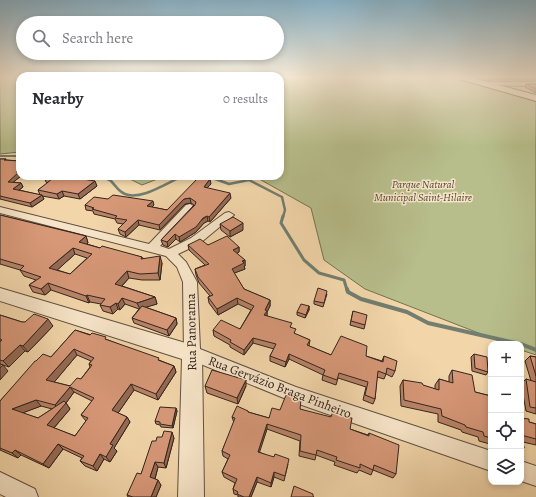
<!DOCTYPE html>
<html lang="en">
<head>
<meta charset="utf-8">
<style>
  body { margin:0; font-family:Alegreya,serif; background:#f2f2f3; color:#2b2b33 }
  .controls { position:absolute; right:12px; bottom:12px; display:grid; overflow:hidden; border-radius:8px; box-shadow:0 2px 6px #0003 }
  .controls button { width:36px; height:36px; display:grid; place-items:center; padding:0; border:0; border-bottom:1px solid #e1e1e2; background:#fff; color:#2b2b33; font:20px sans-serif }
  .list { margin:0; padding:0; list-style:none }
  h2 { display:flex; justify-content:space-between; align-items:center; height:52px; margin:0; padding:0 16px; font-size:17px }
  h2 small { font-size:13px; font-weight:400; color:#7c7c81 }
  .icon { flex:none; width:22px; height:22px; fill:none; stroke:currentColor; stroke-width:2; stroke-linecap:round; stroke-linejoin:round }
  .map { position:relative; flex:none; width:536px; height:497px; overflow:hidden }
  .search { position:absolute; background:#fff; box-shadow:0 2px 6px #0003; left:16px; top:16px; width:268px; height:44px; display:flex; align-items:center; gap:10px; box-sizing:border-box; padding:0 14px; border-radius:22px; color:#7c7c81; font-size:15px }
  .panel { position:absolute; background:#fff; box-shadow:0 2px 6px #0003; left:16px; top:72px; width:268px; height:108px; border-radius:12px }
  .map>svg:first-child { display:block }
  .green { fill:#b7be8b; stroke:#747254 }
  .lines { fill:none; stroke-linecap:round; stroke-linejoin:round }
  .stream-far3 { stroke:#717e70; stroke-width:2 }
  .stream-far2 { stroke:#717e70; stroke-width:2.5 }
  .stream-far1 { stroke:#717e70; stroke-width:3 }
  .stream { stroke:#717e70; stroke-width:4 }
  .minor-casing { stroke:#625141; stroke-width:2 }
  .tertiary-casing { stroke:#625141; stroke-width:2 }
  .secondary-casing { stroke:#32251e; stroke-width:2 }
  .minor { fill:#f7e4c8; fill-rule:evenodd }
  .tertiary { fill:#f7e4c8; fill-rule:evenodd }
  .secondary { fill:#f7e4c8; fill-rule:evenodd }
  .wall { fill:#b98367; stroke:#32251e; fill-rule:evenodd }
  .shaded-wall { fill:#966a54; stroke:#32251e }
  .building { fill:#d79878; stroke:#32251e; fill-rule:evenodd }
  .labels { text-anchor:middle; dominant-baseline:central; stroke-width:3; stroke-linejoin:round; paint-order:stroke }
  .park-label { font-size:11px; font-style:italic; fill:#534b39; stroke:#f7e4c8 }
  .near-street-label { font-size:13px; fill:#32251e; stroke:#f7e4c8 }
</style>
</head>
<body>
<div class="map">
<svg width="536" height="497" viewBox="0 0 536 497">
  <rect width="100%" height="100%" fill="#f2d6aa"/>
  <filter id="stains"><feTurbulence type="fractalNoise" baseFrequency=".005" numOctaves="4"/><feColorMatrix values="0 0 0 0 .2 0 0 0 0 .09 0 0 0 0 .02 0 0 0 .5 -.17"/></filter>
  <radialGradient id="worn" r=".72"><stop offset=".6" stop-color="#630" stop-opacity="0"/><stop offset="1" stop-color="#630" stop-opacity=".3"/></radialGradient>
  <path class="green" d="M0,77h20v75l-20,2z
    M280,77h176l68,18 12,6v254l-15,-5v-6h-14l-142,-55 -41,-29 -13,-52 -57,-32h26z
    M124,176h41l-23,9z"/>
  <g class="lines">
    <path class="stream-far3" d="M0,156h20"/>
    <path class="stream-far2" d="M100,176c4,1 8,3 11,5 5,5 7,10 14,13 16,7 43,-12 58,-18
      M207,176l22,8 20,-4 33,17 3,13 -2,7"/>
    <path class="stream-far1" d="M283,216l-2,7 23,37 15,13 25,7 3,10"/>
    <path class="stream" d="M347,289l1,3 13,7 46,13 21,11 92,21
      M521,344l15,6"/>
    <defs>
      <path id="minor" d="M491,82h45v4l-47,-1 -1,-1z
        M190,204l5,3 -1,2 -34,37 9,3 22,-11 34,-25 4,-1 5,3 -35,29 -21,10 8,8 11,20 3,67 96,38 195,64v20l-195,-68 -110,-45 -2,-5 -1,-71 -6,-15 -11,-11 -166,-43v-6l149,37 37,-39z
        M521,461l15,5v20l-15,-5z
        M0,472l35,17 3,8h-32l-6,-3z"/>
      <path id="tertiary" d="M0,288l199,59 3,6 2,144h-26l4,-138 -182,-58z"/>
      <path id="secondary" d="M458,77h11l67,18v6l-77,-22z"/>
    </defs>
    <use href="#minor" class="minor-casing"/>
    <use href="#tertiary" class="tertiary-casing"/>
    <use href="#secondary" class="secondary-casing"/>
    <use href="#minor" class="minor"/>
    <use href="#tertiary" class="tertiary"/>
    <use href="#secondary" class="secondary"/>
  </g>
  <path class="wall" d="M475,77h61v3h-39l-2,-1 -5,2z
    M526,84h10v9l-11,-6z
    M0,159h6v1l14,1v15h1l-8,6 8,1 2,4 -4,3 21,5 -2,-5 10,-7 -2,-1 -2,-5 2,-1h26l1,1 24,9 -17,13 -16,-3 -5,3 -17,-3 2,3 -12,8 -32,-8z
    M211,184l-4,4 24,10 -21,24 -2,-1 -4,2 -8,9 -16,10 -4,-3 -8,8 -5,-2 -2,-5 33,-35 -3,-2 -6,1 -25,26 -21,-5 -13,12 -6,-3 -2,-5 5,-5 -6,-1 -2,-4 -21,-5 -1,-3 -7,-1 -1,-5h69l-2,2 15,3z
    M0,215l86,21 2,7 -1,1 13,4 42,9v1l20,5 -2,17h-18l-13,-2 -7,8 33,11 2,7 -12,3 31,11 1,6 -8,12 -35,-13 -2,-5 7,-9 -14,-5 -5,6 -2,-1 -5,5 -10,-3 -3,-6 1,-1 -11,-2 -1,1 -38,-13 -6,5 -12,-3 -4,-7 7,-5 -12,-4 -4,-6 -20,-6zM75,254l12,4 -17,16 -13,-4z
    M220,224l23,6 -13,7 -9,-7z
    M188,245h20l31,2v5l-2,2 8,6v6h-1l1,3 -11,4 10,16 26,11v6l-3,6v4l24,11 4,7 15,6 -1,6 22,9 35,1 16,5 2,-5 11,15 -3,6 -6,-3 -2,5 -7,-2 -2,22 -2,5 -10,-4 3,-13 -28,-9 -2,7 -14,-5 1,-5 -34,-16 -4,8 -15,-6v-5l4,-7 -21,-6 -9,12 -14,-8v-2l-16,-9 -1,-6 27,-1 11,-19 -13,-6 -20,11 -9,-12 -1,-6 2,-1 -11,-13 -3,-8 -1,-6 10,-4 -16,-15z
    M327,294l-4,13 -9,-3v-3z
    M309,306v4l-4,8 -8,-3v-3z
    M353,311l12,14 -1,4 -14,-4z
    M0,315l22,7 31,4 -25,26 -3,-1 -16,16 -9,-3z
    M75,330l33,10 66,26 2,6 -18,28 -24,-10 -16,23 9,4 3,5 -16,26 3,3 -7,11 -6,-3 -7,12 -12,-5 -5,-5 2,-3 -19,-9 -14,19 -28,-13 -3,3 -18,-8v-49l36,-40 15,-4zM77,355l14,6 -2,3 1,3 -9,12 -11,7 -16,-4zM74,392l18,9 -11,14 5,6 -11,15 -21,-8 16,-19 -4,-6zM41,406l11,3 -14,9 -16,-5z
    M474,354l14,18 -2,3 -14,-4 -1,-14z
    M530,356l6,1v57l-10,-3 -5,-27 5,-5 5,2 -6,-20z
    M452,370l23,22 16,4v47l-1,1 -11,-3 -1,-4 -16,-5 -1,-2 -23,-8v-8l-37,-8 -1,-20 3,-6 32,9v-4l4,-6 10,3v-6z
    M205,386h41l-8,18 -31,-11z
    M176,408l1,3 -4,17 -12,-1 -1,-2 -4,-1 -1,-3z
    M300,409l50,20 18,6 1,-2 27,41 -3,4 -20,-8 -2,5 -12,-5 -2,3 -23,-8 1,-3 -19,-7 -1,5 -16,-4 1,-15 -33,-12 -8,23 29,12 -4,17 -10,-4 -3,10 -14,-5 -6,15h-13v-2l-4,-1 -1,-5 2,-6 -11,-6 -2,-5 6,-13 -5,-3 -1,-5 12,-28 -2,-6 16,-6v1l21,6 11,-8z
    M521,418l8,4 7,2v21l-13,-3 1,6 -3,3z
    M174,438l-8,30 -8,-1 -3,12 6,6 -5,12h-28l-1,-2 14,-21 15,-33z"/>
  <path class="shaded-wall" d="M495,77h1l-1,2 -5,2 1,-3z
    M20,169v7h1l-11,9 -2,-3 8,-10z
    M210,179l1,5 -7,7v-4z
    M95,181l2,5 -17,13 -2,-5z
    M21,183l2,4 -8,6 -2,-4z
    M62,191l2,5 -5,3 -2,-5z
    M230,193l1,5 -21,24 -1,-5z
    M42,195l2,4 -12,8 -2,-4z
    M190,198l1,5 -6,1 -25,26 -1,-5 25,-26z
    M153,201l1,4 -6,6 -1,-5z
    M207,216l1,5 -4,2 -8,9 -16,10 -1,-5z
    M138,220l1,5 -13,12 -1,-5z
    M243,223v7l-13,7v-6z
    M175,234l1,5 -8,8 -1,-5z
    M86,236l2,7 -6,5 -3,-6z
    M239,247v5l-5,3 -1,-5z
    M73,248l2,6 -22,20 -4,-6z
    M160,256l2,7 -2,17 -2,-7z
    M245,260v6h-1l1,3 -13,5v-5z
    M127,271l2,7 -11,12 -3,-6z
    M48,283l3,7 -6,5 -4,-6z
    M87,295l3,7 -1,1 -3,-7z
    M155,297l2,7 -17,5 -3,-6z
    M122,298l3,6 -5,6 -2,-6z
    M237,298l1,6 -20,11 -1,-6z
    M270,300v6l-3,6v4l-3,-1 1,-5z
    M116,303l2,6 -5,5 -3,-7z
    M309,306v4l-4,8z
    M176,318l1,6 -8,12 -2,-6z
    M48,319l5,7 -25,26 -5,-6z
    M253,338v5l-9,12v-5z
    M20,345l5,6 -16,16 -6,-6z
    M74,349l3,6 -26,31 -5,-6z
    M289,354v5l-4,8 1,-5z
    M3,365l5,6 -8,9v-12z
    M174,366l2,6 -18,28 -2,-6z
    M246,380v6l-8,18 -1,-6z
    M131,384l3,6 -18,26 -4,-6z
    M70,387l4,5 -8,11 4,6 -18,21 -5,-5 13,-15 -5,-5z
    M36,400l5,6 -24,9 -5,-6z
    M176,408l1,3 -4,17 -1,-2z
    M127,417l3,5 -16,26 3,3 -7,11 -4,-5 4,-13z
    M267,424v5l-9,28v-5z
    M172,432l2,6 -8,30 -2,-5z
    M58,444l5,5 -14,19 -6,-4z
    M15,450l6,5 -3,3 -6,-5z
    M100,454l4,5 -7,12 -4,-5z
    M155,462l3,5 -4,15 -4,-5z
    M274,472v5l-3,10v-4z
    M257,477v5l-6,15h-2z
    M158,480l3,5 -5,12h-5z"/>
  <path class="building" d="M486,77h9l-4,1z
    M497,77h39v1h-38z
    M526,84h10v5z
    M0,159h6l-2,1 16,1v8l-4,3h3l-11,10 13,1 -8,6 29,6 -12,8 -30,-7z
    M46,176h25l-1,1 25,4 -17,13 -16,-3 -5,3 -19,-4 14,-11 -8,-2z
    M199,177l11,2 -6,8 26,6 -21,24 -2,-1 -4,2 -7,9 -17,10 -4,-3 -8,8 -6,-2 34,-35 1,-3 -6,-4 -6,1 -25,26 -21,-5 -13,12 -7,-3 9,-9 -12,-2 2,-2 -25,-7 2,-1 -9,-3 9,-8 14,2 5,-4 40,6 -6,5 20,4z
    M0,215l86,21 -7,6 21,6 2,-2 40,11 -1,2 19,-3 -2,17 -18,1 -13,-3 -12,13 40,13 -18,6 -15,-5 -4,6 -2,-1 -6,4 -10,-2 5,-6 -18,-4 -1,1 -38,-13 -7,6 -12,-4 12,-8 -21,-7 4,-4 -24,-7zM73,248l19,6 -22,20 -21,-6z
    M233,217l10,6 -13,8 -10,-7z
    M227,236l12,11 -6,3 12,10 -3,1 2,2 -12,6 12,20 26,11 -5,10 2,1 -3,4 28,8 -2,4 6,2 -2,4 16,7 -3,5 24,10 10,-19 26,10 -1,10 17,6 1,-6 13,5 -2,10 -8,-3 -1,6 -8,-3 -3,28 -10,-4 3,-13 -29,-9 -2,7 -14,-5 2,-5 -36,-16 -3,8 -16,-6 6,-12 -23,-6 -9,12 -14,-8 1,-2 -18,-10 8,-10 19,9 14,-23 -17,-8 -20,11 -9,-12 5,-2 -15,-18 -3,-8 14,-5 -21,-19 12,-6 8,6z
    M318,288l9,3 -3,12 -10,-2z
    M301,304l8,2 -3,9 -9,-3z
    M142,306l34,12 -9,12 -35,-12z
    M353,311l14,4 -2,10 -14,-4z
    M34,314l14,5 -25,27 -3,-1 -17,16 -3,-1v-18l2,-2 -2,-1v-24l22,7h3z
    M75,330l15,5 2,-2 14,4 -1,2 54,19 -1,2 16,6 -18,28 -25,-10 -19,26 15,7 -17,27 3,1 -7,12 -6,-3 -7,12 -13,-5 4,-5 -26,-12 -15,20 -28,-14 -3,3 -12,-5v-47l35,-40h1l7,-7 8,3zM74,349l20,9 -5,6 3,1 -11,14 -4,-1 -7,8 -24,-6zM70,387l24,11 -13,17 7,3 -13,18 -28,-11 19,-22 -2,-2 -26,17 -26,-9 24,-9 19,5z
    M474,354l13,3 1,15 -13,-4z
    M530,356l6,1v19z
    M0,364l3,1 -3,3z
    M212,370l34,10 -9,18 -32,-12z
    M452,370l20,5 3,17 16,4v42l-7,-2 -1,-4 -17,-5 -1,-2 -23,-9 -1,-7 -37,-9 -1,-20 19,3 1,2 16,5v-11l14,4z
    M526,379l10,3v26l-6,-1z
    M286,395l15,5 -1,9 31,8 2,-6 18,7h1l-2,11 19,7v-3l30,12 -3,29 -22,-9 -1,5 -13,-6v4l-24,-8 1,-3 -20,-7 -1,5 -16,-4 1,-16 -34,-11 -9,28 16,5 1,-3 14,5 -4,17 -11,-4 -3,11 -14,-6 -8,20h-5l-7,-3 1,-2 -5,-3 4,-10 -15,-7 8,-17 -8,-4 13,-33 -3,-1 5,-11 11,5v1l21,6 3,-10 8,2z
    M160,407l16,1 -4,18 -12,-2v-2l-5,-1z
    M521,418l8,1v3l7,2v15l-15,-4 3,13 -3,-1z
    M164,431l8,1 -8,31 -9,-1 -5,15 8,3 -7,17h-18l-6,-2 10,-22 4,1 11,-33h4l1,-4h5z
    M294,486l19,8v2l1,1h-23z"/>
  <linearGradient id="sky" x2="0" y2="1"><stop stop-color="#89b6ce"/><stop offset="0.53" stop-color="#f9edd9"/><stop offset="1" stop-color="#f9edd9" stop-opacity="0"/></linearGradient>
  <rect width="536" height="146" fill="url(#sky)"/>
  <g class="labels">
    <g class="park-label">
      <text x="423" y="184">Parque Natural<tspan x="423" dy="13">Municipal Saint-Hilaire</tspan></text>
    </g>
    <g class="near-street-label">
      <text transform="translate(191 332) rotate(-91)">Rua Panorama</text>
      <text transform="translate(280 387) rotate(21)">Rua Gervázio Braga Pinheiro</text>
    </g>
  </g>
  <rect width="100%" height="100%" filter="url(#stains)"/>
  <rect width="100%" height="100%" fill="url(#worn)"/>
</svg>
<div class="controls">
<button>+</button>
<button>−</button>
<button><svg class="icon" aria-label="locate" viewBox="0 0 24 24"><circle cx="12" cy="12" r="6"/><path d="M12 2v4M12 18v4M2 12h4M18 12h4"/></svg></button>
<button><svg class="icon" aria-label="layers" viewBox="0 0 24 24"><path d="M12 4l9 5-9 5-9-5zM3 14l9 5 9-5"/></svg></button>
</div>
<div class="search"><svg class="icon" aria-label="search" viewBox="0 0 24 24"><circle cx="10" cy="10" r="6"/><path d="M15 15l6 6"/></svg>Search here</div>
<section class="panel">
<h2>Nearby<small>0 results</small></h2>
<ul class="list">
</ul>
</section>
</div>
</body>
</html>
